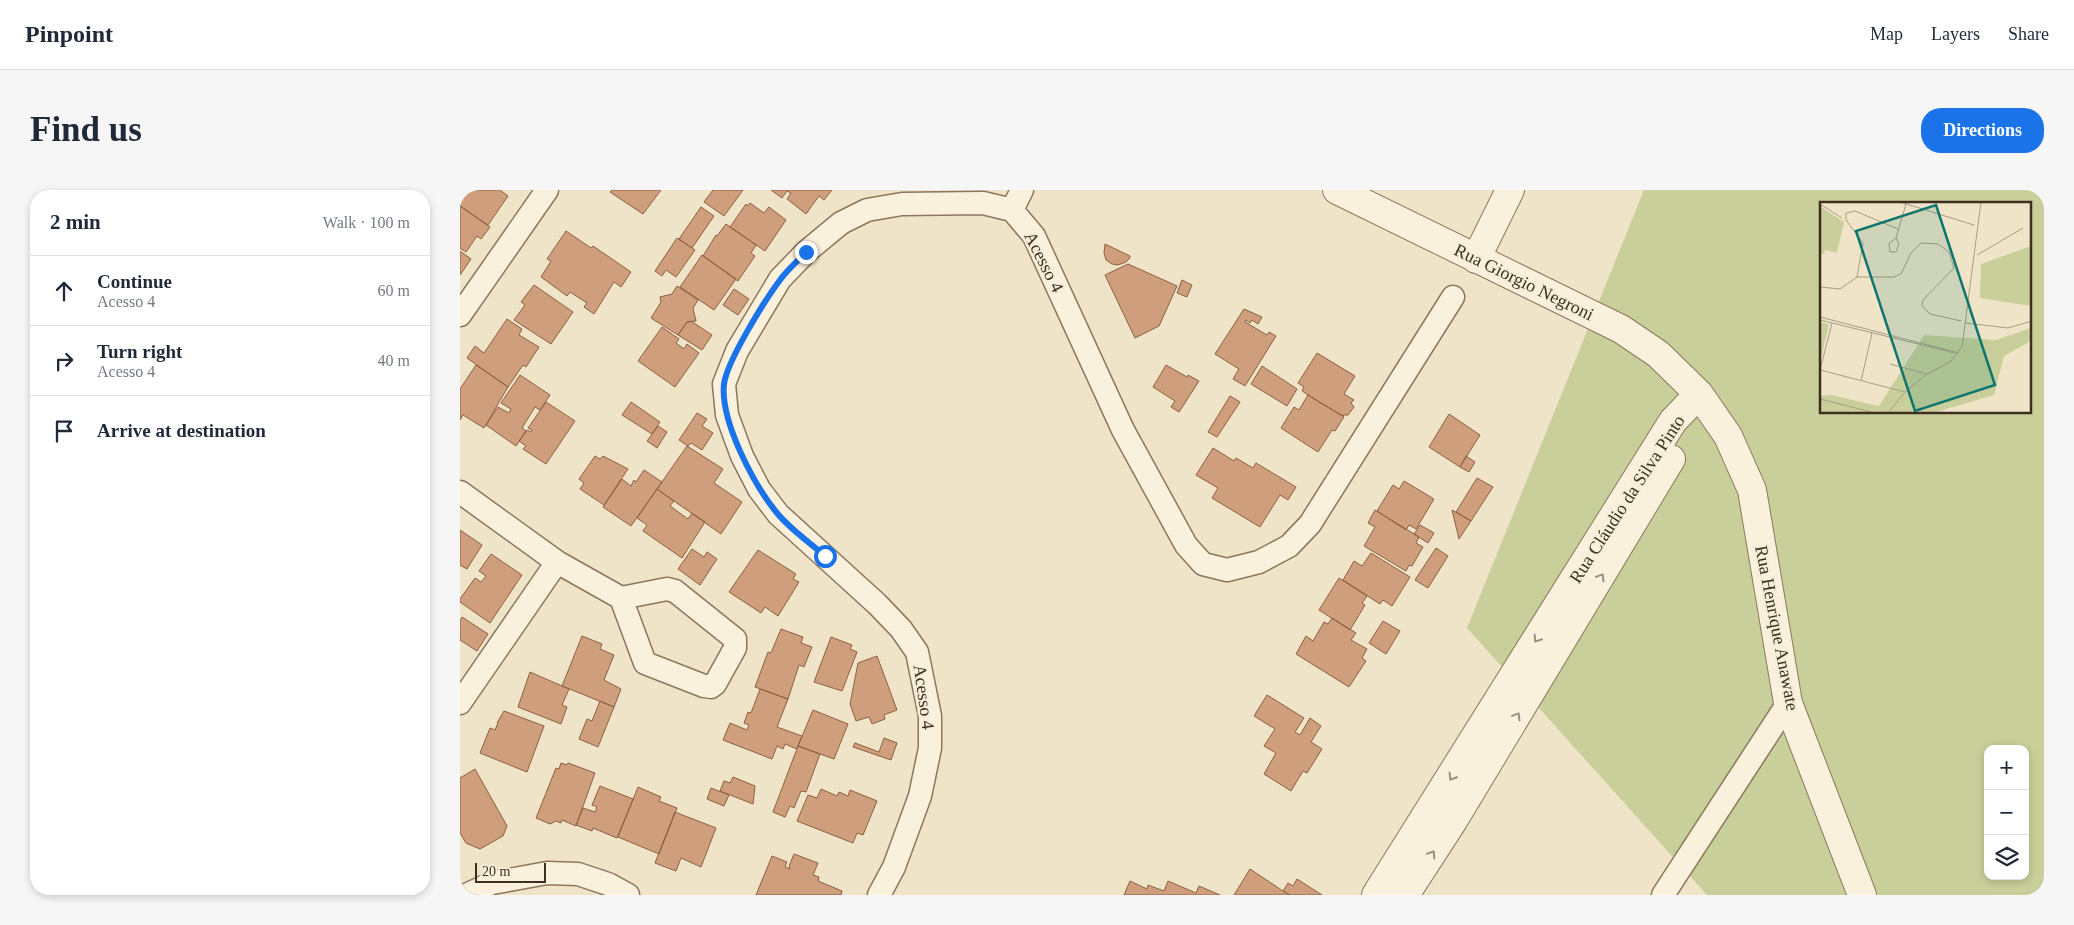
<!DOCTYPE html>
<html lang="en">
<head>
<meta charset="utf-8">
<style>
  body { margin:0; font-family:Georgia,serif; background:#f6f6f7; color:#1f2937 }
  .controls { position:absolute; right:15px; bottom:15px; display:grid; overflow:hidden; border-radius:10px; box-shadow:0 2px 8px #0003 }
  .controls button { width:45px; height:45px; display:grid; place-items:center; padding:0; border:0; border-bottom:1px solid #e0e1e3; background:#fff; color:#1f2937; font:25px sans-serif }
  .scale { position:absolute; left:15px; bottom:12px; width:71px; box-sizing:border-box; padding-left:5px; border:2px solid #3d2e20; border-top:0; font-size:14px; line-height:18px; white-space:nowrap; color:#3d2e20; -webkit-text-stroke:4px #f7eed8; paint-order:stroke }
  .stop { position:absolute; width:15px; height:15px; margin:-11px; border:4px solid #1a73e8; border-radius:50%; background:#fff }
  .stop.end { background:#1a73e8; border-color:#fff; box-shadow:0 1px 5px #0008 }
  .list { margin:0; padding:0; list-style:none }
  h2 { display:flex; justify-content:space-between; align-items:center; height:65px; margin:0; padding:0 20px; font-size:21px }
  h2 small { font-size:16px; font-weight:400; color:#747a83 }
  .list li { display:grid; grid-template-columns:32px 1fr auto; gap:15px; align-items:center; box-sizing:border-box; height:70px; padding:0 20px; border-top:1px solid #e0e1e3 }
  .list b { display:block; font-size:19px; white-space:nowrap }
  .list p { margin:0; font-size:16px; white-space:nowrap; color:#747a83 }
  .list em { font-size:16px; font-style:normal; color:#747a83 }
  .icon { flex:none; width:28px; height:28px; fill:none; stroke:currentColor; stroke-width:2; stroke-linecap:round; stroke-linejoin:round }
  .map { position:relative; flex:none; width:1584px; height:705px; overflow:hidden; border-radius:20px }
  header { display:flex; align-items:center; gap:30px; box-sizing:border-box; height:70px; padding:0 25px; background:#fff; border-bottom:1px solid #e0e1e3 }
  header strong { font-size:24px }
  nav { display:flex; gap:28px; margin-inline-start:auto; font-size:18px }
  .intro { display:flex; align-items:center; justify-content:space-between; box-sizing:border-box; height:120px; padding:0 30px }
  h1 { margin:0; font-size:35px }
  .button { padding:12px 22px; border-radius:20px; background:#1a73e8; color:#fff; font-size:18px; font-weight:700 }
  main { display:flex; gap:30px; padding:0 30px }
  aside { flex:1; background:#fff; border-radius:20px; box-shadow:0 2px 8px #0003 }
  .map>svg:first-child { display:block }
  .green { fill:#c9cf9b; fill-rule:evenodd }
  .building { fill:#cf9f7d; stroke:#8d5f41 }
  .lines { fill:none; stroke-linecap:round; stroke-linejoin:round }
  .minor-casing { stroke:#8d765c; stroke-width:25 }
  .tertiary-casing { stroke:#8d765c; stroke-width:30 }
  .minor { stroke:#faf1dc; stroke-width:22 }
  .tertiary { stroke:#faf1dc; stroke-width:28 }
  .oneway { stroke:#9c907e }
  .route { stroke:#1a73e8; stroke-width:6 }
  .labels { text-anchor:middle; dominant-baseline:central; stroke-width:5; stroke-linejoin:round; paint-order:stroke }
  .street-label { font-size:18px; fill:#3d2e20; stroke:#f7eed8 }
  .inset-road { fill:none; stroke:#a89b85; stroke-width:1 }
  .view { fill:#0f766e; fill-opacity:0.15; stroke:#0f766e; stroke-width:2.5 }
  .inset-edge { fill:none; stroke:#3d2e20; stroke-width:2.5 }
</style>
</head>
<body>
<header>
<strong>Pinpoint</strong>
<nav><a>Map</a><a>Layers</a><a>Share</a></nav>
</header>
<div class="intro"><h1>Find us</h1><a class="button">Directions</a></div>
<main>
<aside>
<h2>2 min<small>Walk · 100 m</small></h2>
<ul class="list">
<li><svg class="icon" aria-label="ahead" viewBox="0 0 24 24"><path d="M12 20V5M6 11l6-6 6 6"/></svg><div><b>Continue</b><p>Acesso 4</p></div><em>60 m</em></li>
<li><svg class="icon" aria-label="right" viewBox="0 0 24 24"><path d="M7 20v-9h11M14 6l5 5-5 5"/></svg><div><b>Turn right</b><p>Acesso 4</p></div><em>40 m</em></li>
<li><svg class="icon" aria-label="arrive" viewBox="0 0 24 24"><path d="M6 21V4h12l-3 4 3 4H6"/></svg><div><b>Arrive at destination</b></div></li>
</ul>
</aside>
<div class="map">
<svg width="1584" height="705" viewBox="0 0 1584 705">
  <rect width="100%" height="100%" fill="#f0e4c8"/>
  <path class="green" d="M1184,0h400v705h-337l-240,-267zM1362,14h208v208h-208zM1528,559h37v127h-37z"/>
  <path class="building" d="M0,0h40l8,6 -20,29 -28,-19z
    M152,0h49l-18,24 -33,-22z
    M253,0h30l-19,26 -20,-14z
    M311,0h61l-8,10 -5,-4 -13,18 -19,-15 4,-6 -4,-2 -5,7z
    M290,13l14,10 5,-6 17,13 -21,31 -35,-24 16,-23 2,2z
    M0,16l30,21 -9,12 -4,-3 -11,16 -6,-4z
    M241,17l13,9 -22,32 -13,-9z
    M266,34l30,21 -5,8 4,3 -17,25 -35,-25 13,-21 1,1z
    M106,41l25,17 2,-2 38,26 -10,15 -7,-5 -20,32 -10,-7 3,-4 -17,-11 -3,4 -26,-19 10,-16 -4,-2z
    M217,48l18,12 -19,27 -10,-7 -4,6 -7,-5z
    M645,54l25,12v2l-4,4 -8,3 -6,-1 -6,-4 -2,-7z
    M0,61l11,8 -11,16z
    M242,65l34,24 -22,31 -34,-23z
    M668,74l49,22 -18,40 -24,12 -30,-63z
    M722,90l10,5 -5,12 -10,-4z
    M74,95l39,27 -22,32 -37,-24 11,-15 -4,-3z
    M217,96l21,14 -5,8 3,13 -9,1 -9,13 -27,-17 10,-16 -1,-5 12,-3z
    M274,99l15,10 -11,16 -15,-10z
    M784,119l18,8 -4,7 -6,-4 -2,3 -4,-3 -1,2 22,13 2,-3 7,4 -31,50 -12,-7 6,-10 -24,-15z
    M47,129l15,10 -3,6 20,12 -13,20 -3,-2 -15,22 -41,-29 8,-12 9,7z
    M231,131l21,14 -10,15 -24,-15 9,-13z
    M202,137l17,12 -3,4 8,6 3,-5 12,9 -24,34 -37,-26z
    M857,163l38,23 -11,18 10,6 -3,3 3,4 -6,8h-4l-1,1 -24,-14 -17,-11 2,-4 -6,-4z
    M16,175l32,22 -24,41 -21,-13 -3,5v-31z
    M706,175l21,12 1,-2 11,6 -20,31 -8,-5 4,-6 -22,-14z
    M802,176l35,23 -10,17 -36,-22z
    M60,185l30,20 -10,15 -5,-3 -13,21 4,3 -10,15 -30,-21 12,-18 11,6 2,-4 -10,-6z
    M848,205l36,22 -9,14 -3,-1 -14,22 -37,-24 13,-21 5,3z
    M770,206l10,6 -23,35 -9,-5z
    M86,212l29,19 -29,43 -23,-15 3,-3 -7,-5 8,-11 4,2 1,-2 -4,-2z
    M171,212l29,20 -8,12 -30,-19z
    M237,223l10,6 -5,7 11,7 -11,17 -11,-7 -3,3 -9,-6z
    M989,224l31,21 -20,32 -31,-20z
    M198,236l9,6 -10,16 -10,-7z
    M227,256l36,23 -9,14 28,19 -21,32 -64,-45z
    M753,258l21,13 2,-3 17,10 3,-5 40,24 -8,13 -8,-5 -20,32 -48,-29 6,-10 -22,-13z
    M135,266l5,3 3,-3 25,13 -24,36 -24,-16 4,-6 -5,-4z
    M1006,266l9,6 -6,10 -9,-5z
    M184,280l18,12 -31,44 -28,-19 19,-28 9,7 3,-6 2,2z
    M1017,288l16,9 -22,34 -15,-9z
    M944,291l30,18 -18,30 -7,-4 -3,5 -29,-19 16,-26 6,4z
    M197,299l17,12 -4,5 18,13 4,-6 13,9 -23,36 -39,-27 4,-6 -10,-7z
    M915,320l44,27 -3,6 7,4 -11,19 -3,-1 -3,6 -42,-25 11,-19 -7,-4z
    M992,320l19,11 -12,18z
    M960,335l14,8 -6,10 -14,-9z
    M0,340l22,15 -15,24 -7,-4z
    M976,358l12,8 -20,32 -13,-8z
    M232,359l12,8 3,-5 10,7 -17,26 -22,-16z
    M298,360l38,24 -3,5 6,3 -21,34 -13,-9 -4,6 -32,-21z
    M911,363l39,24 -18,29 -9,-6 -3,4 -37,-24 11,-19 8,5z
    M31,364l31,21 -32,48 -30,-21v-3l15,-21 6,4 5,-6 -7,-5z
    M879,388l28,18 -5,7 3,2 -15,25 -31,-20z
    M2,427l26,17 -11,17 -17,-11v-19z
    M872,428l24,15 -5,7 16,9 -5,9 4,3 -17,26 -53,-33 10,-18 7,5 11,-19 4,2z
    M923,431l17,10 -14,23 -17,-11z
    M321,439l22,8 -2,6 11,4 -8,20 -5,-2 -11,34 -33,-12 13,-35 3,1z
    M122,446l20,8 -2,5 14,6 -10,25 17,9 -7,18 -52,-21z
    M371,447l21,8 -2,4 7,3 -15,39 -28,-9z
    M417,466l20,54 -13,5 1,4 -13,5 -3,-7 -13,4 -6,-17 8,-41z
    M70,482l39,17 -7,16 5,2 -6,17 -43,-17z
    M300,499l28,10 -11,28 25,9 -5,13 -12,-5 -2,5 -6,-3 -5,13 -49,-19 7,-17 17,7 2,-5 -5,-2 4,-11 3,1z
    M807,505l37,23 -9,14 5,3 10,-17 11,8 -10,16 11,7 -15,24 -4,-2 -12,20 -27,-17 12,-21 -12,-7 11,-17 -21,-13z
    M140,511l14,6 -16,40 -19,-8 8,-20 5,2z
    M353,520l35,14 -14,35 -36,-13z
    M44,521l40,15 -17,46 -47,-19 10,-25 5,2 3,-7h-1z
    M424,548l13,5 -6,17 -38,-13 2,-4 24,9z
    M338,556l22,8 -14,38 -5,-1 -7,17 -4,-2 -5,11 -12,-5z
    M101,573l6,2 1,-2 27,10 -19,53 -14,-6 -1,3 -5,-2 -6,3 -14,-6 20,-50 3,1z
    M15,579l32,57 -4,10 -23,13 -14,-6 -6,-10v-55z
    M273,587l22,9 -2,18 -33,-13 4,-10 6,2z
    M140,596l33,13 -16,39 -24,-10 -1,3 -16,-6 7,-17 12,4 2,-5 -5,-2z
    M178,597l23,10 -2,4 18,7 -18,46 -41,-17z
    M251,598l18,7 -5,11 -17,-7z
    M361,599l16,7 2,-4 9,4 2,-6 27,11 -14,34 -6,-2 -4,10 -56,-22 11,-26 9,3z
    M215,622l41,16 -15,39 -20,-9 -5,13 -21,-8z
    M334,664l24,9 -5,12 6,2 -1,4 24,10 -1,4h-85l16,-39 15,6 -2,5 5,2 -1,-3z
    M790,679l33,22 7,4h-56z
    M837,689l25,16h-32l-7,-4 5,-8 5,3z
    M670,691l17,8 1,-4 16,6 4,-10 28,12 3,-7 21,9h-96z"/>
  <g class="lines">
    <defs>
      <path id="minor" d="M552,20l10,-20
        M0,125l87,-125
        M0,302l97,70 64,36 46,-9 8,2 60,48v9l-20,36 -4,3 -7,-1 -59,-23 -24,-65
        M0,513l97,-141
        M6,705l26,-12 55,-10 31,1 30,10 20,11
        M419,705l15,-28 26,-71 10,-48v-32l-13,-64 -16,-23 -24,-25 -99,-90 -19,-25 -17,-33 -15,-41 -3,-31 13,-33 43,-72 26,-27 35,-29 26,-13 35,-6 81,-1 29,7 22,26 89,194 63,115 17,19 24,6 32,-8 30,-16 21,-22 143,-227
        M1203,705l125,-192"/>
      <path id="tertiary" d="M877,0l284,139 37,25 41,40 29,42 24,54 36,213 74,192
        M1016,69l34,-69
        M916,705l297,-474 26,-27
        M945,705l48,-74 218,-362"/>
    </defs>
    <use href="#minor" class="minor-casing"/>
    <use href="#tertiary" class="tertiary-casing"/>
    <use href="#minor" class="minor"/>
    <use href="#tertiary" class="tertiary"/>
  </g>
  <defs><path id="oneway-chevron" d="M-2-3.5L2.5 0L-2 3.5" fill="none" stroke-width="1.6" stroke-linecap="round" stroke-linejoin="round" transform="scale(1.25)"/></defs>
  <g class="oneway">
    <use href="#oneway-chevron" transform="translate(1141 387) rotate(-59)"/>
    <use href="#oneway-chevron" transform="translate(1077 449) rotate(122)"/>
    <use href="#oneway-chevron" transform="translate(1057 526) rotate(-59)"/>
    <use href="#oneway-chevron" transform="translate(992 587) rotate(122)"/>
    <use href="#oneway-chevron" transform="translate(972 664) rotate(-57)"/>
  </g>
  <g class="lines">
    <path class="route" d="M346,62c-8,9 -19,18 -26,28 -15,20 -53,81 -56,104 -4,37 30,101 53,129 13,16 32,29 48,43"/>
  </g>
  <g class="labels">
    <g class="street-label">
      <text transform="translate(584 72) rotate(63)">Acesso 4</text>
      <text transform="translate(1064 92) rotate(26)">Rua Giorgio Negroni</text>
      <text transform="translate(1167 309) rotate(-57)">Rua Cláudio da Silva Pinto</text>
      <text transform="translate(1317 438) rotate(79)">Rua Henrique Anawate</text>
      <text transform="translate(464 507) rotate(82)">Acesso 4</text>
    </g>
  </g>
  <g transform="translate(1360 12)">
    <rect width="211" height="211" fill="#f0e4c8"/>
    <path d="M0,4l24,16 -7,31 -12,-3 -1,4 -4,-1zM211,44v60l-51,-8 1,-34zM0,120l9,2 -9,38zM211,126v13l-27,15 -10,39 -61,18h-113v-17l11,-1 48,11 45,-71 72,5z" fill="#c9cf9b"/>
    <path class="inset-road" d="M80,0l74,23M0,2l22,14M76,36l-7,5 1,9h6l3,-8 -3,-6 10,-34M157,53l46,-27M37,75h37l7,-3 10,-21 10,-10 17,1 11,8 5,16 -31,32 -1,6 8,8 31,7M0,85l20,2 17,-12 6,-34 -17,-23v-7l9,-2 43,18M0,115l139,36M0,118l135,33M12,121l-12,47 85,22M146,121l42,5 24,-7M70,162l37,10M41,179l11,-48M0,197l55,14M68,211l17,-21 22,-18 23,-12 12,-15 19,-145"/>
    <path class="view" d="M116,3l59,180 -80,26 -59,-180z"/>
    <rect width="211" height="211" class="inset-edge"/>
  </g>
</svg>
<div class="controls">
<button>+</button>
<button>−</button>
<button><svg class="icon" aria-label="layers" viewBox="0 0 24 24"><path d="M12 4l9 5-9 5-9-5zM3 14l9 5 9-5"/></svg></button>
</div>
<div class="scale">20 m</div>
<div class="stop" style="left:365px;top:366px"></div>
<div class="stop end" style="left:346px;top:62px"></div>
</div>
</main>
</body>
</html>
